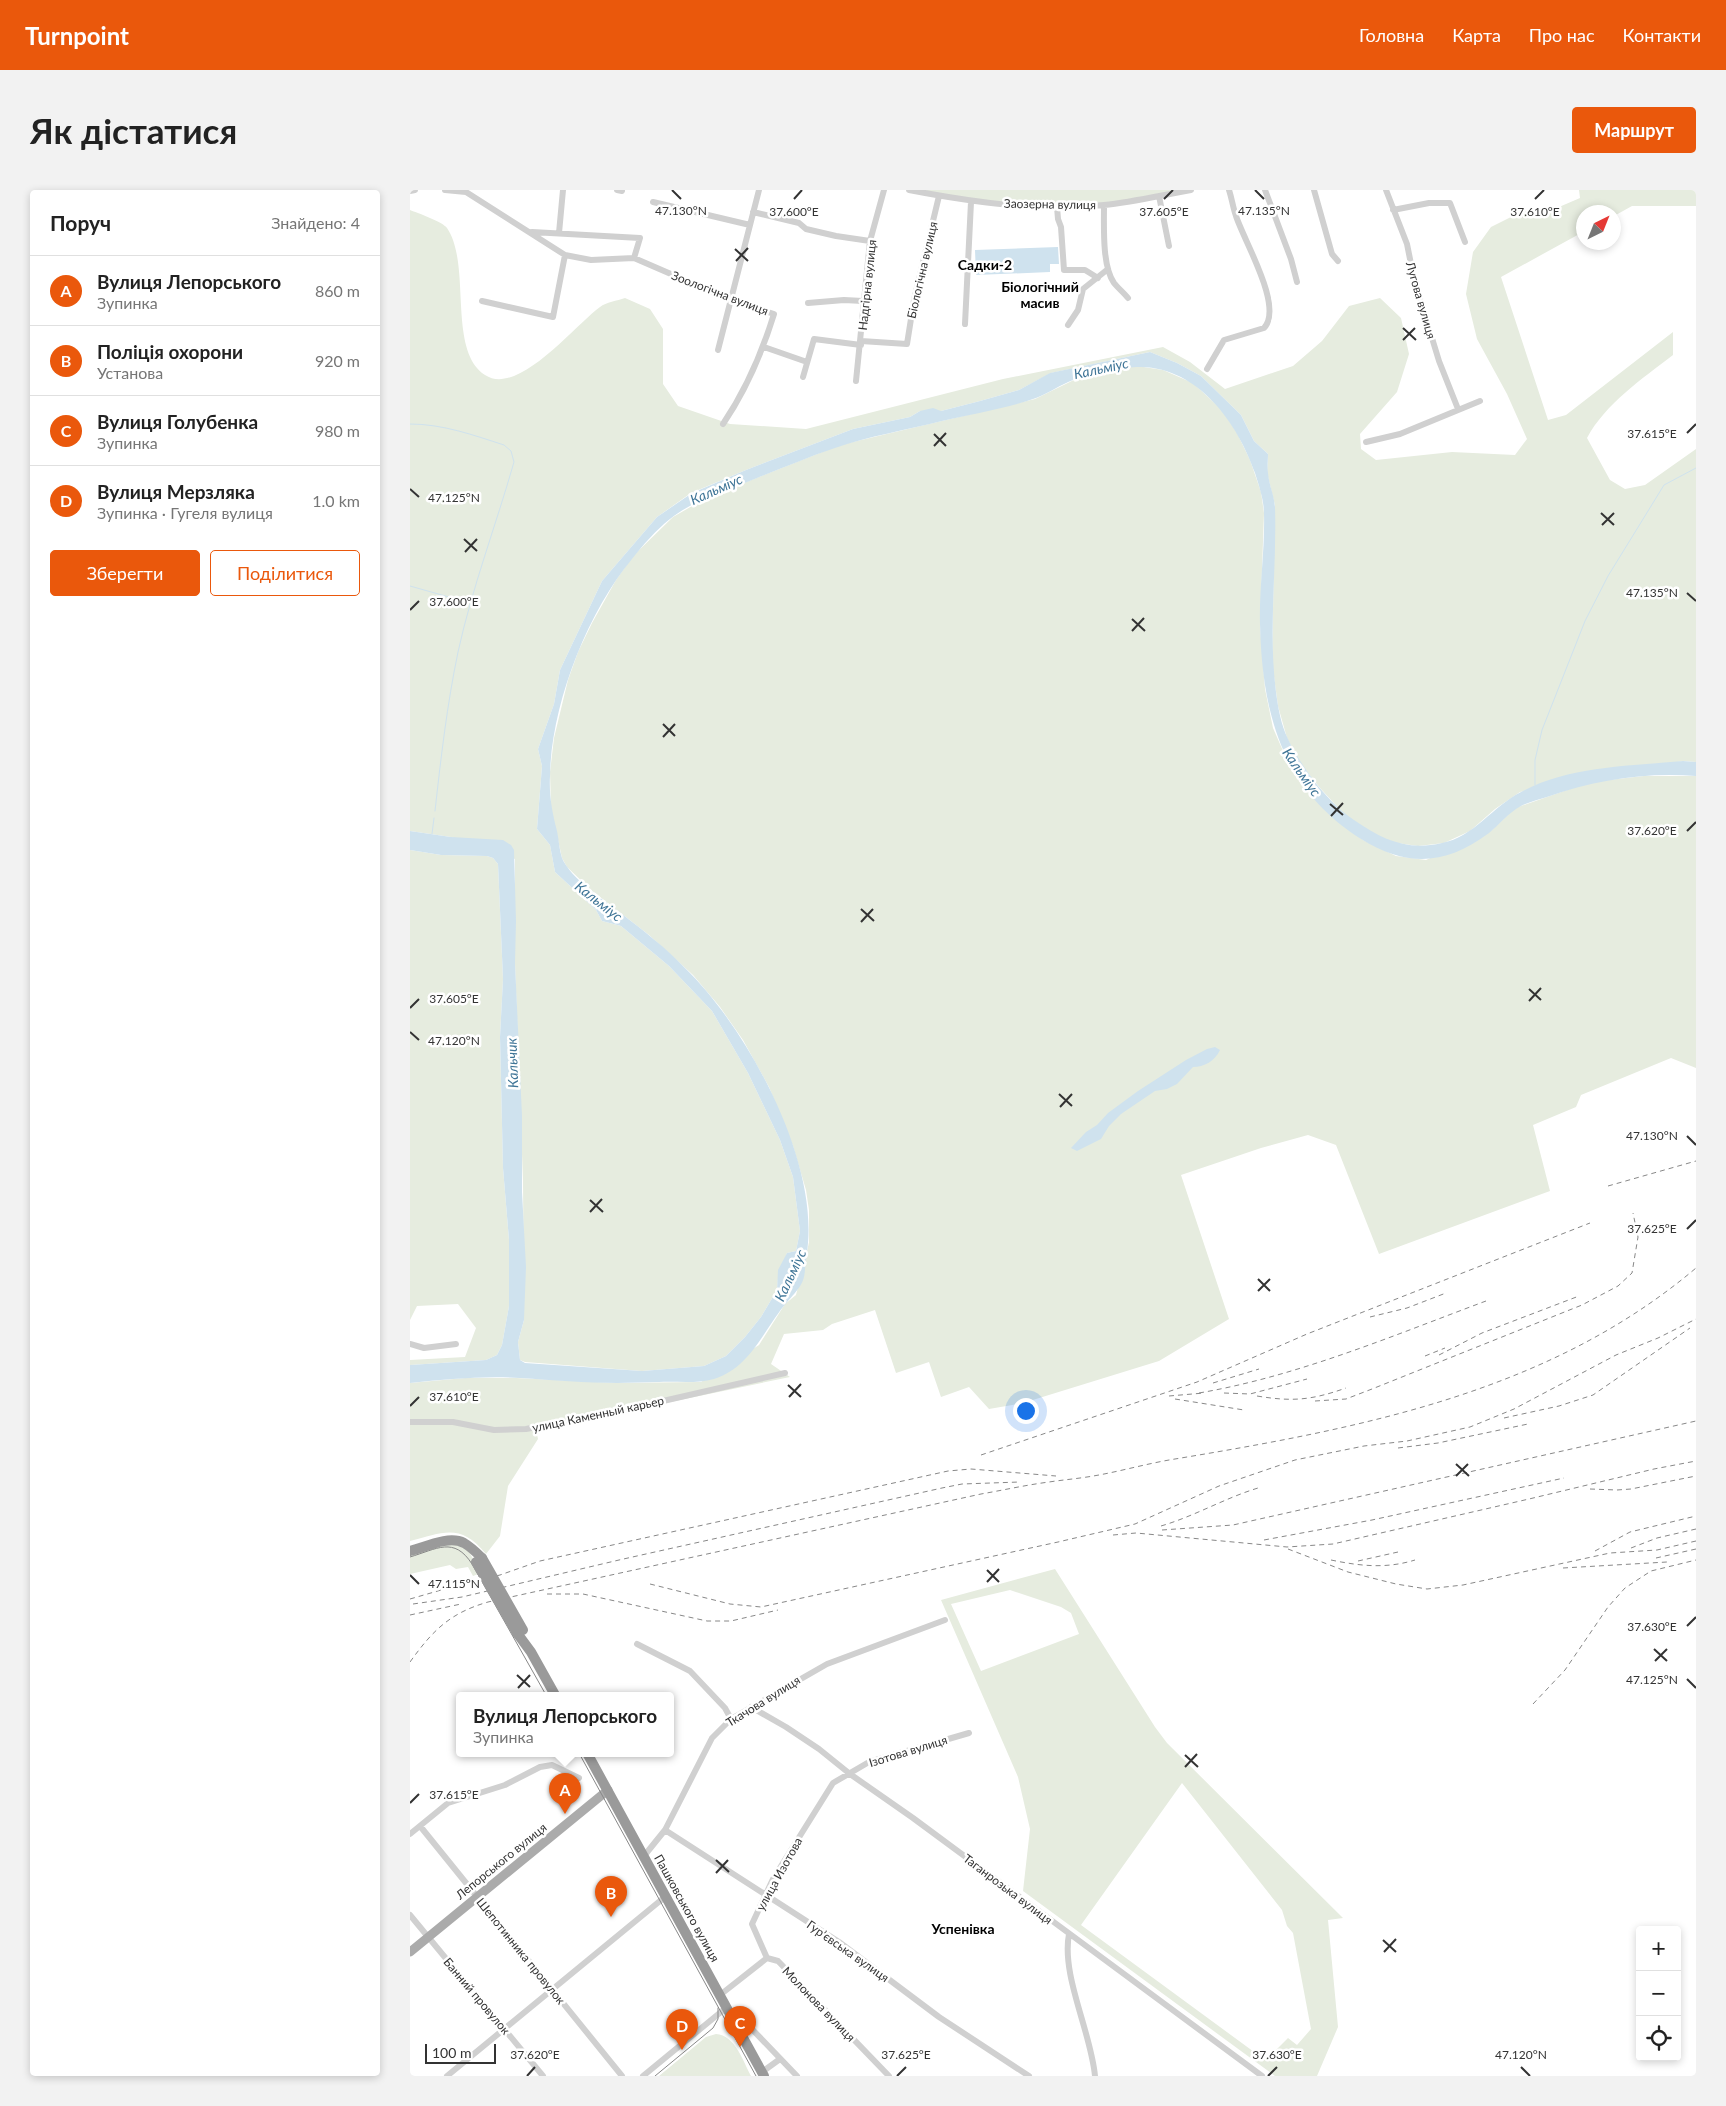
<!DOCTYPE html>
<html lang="uk">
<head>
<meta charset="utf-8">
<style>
  body { margin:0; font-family:Lato,sans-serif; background:#f2f2f2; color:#222 }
  .controls { position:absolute; right:15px; bottom:15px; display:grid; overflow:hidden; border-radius:5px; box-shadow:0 2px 8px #0003 }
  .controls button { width:45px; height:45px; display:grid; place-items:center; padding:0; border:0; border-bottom:1px solid #e0e0e0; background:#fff; color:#222; font:25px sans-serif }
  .compass { position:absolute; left:1166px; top:15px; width:45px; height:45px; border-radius:50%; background:#fff; box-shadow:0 2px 8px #0003; rotate:43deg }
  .scale { position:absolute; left:15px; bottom:12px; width:71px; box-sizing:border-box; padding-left:5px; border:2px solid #333; border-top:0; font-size:14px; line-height:18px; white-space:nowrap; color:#333; -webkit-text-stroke:4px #fff; paint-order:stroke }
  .you { position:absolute; left:615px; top:1220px; width:18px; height:18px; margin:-12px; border:4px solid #fff; border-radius:50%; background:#1a73e8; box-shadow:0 0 0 8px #1a73e833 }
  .badge { display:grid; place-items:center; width:32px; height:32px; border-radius:50%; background:#ea580c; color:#fff; font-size:16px; font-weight:700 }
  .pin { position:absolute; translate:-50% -41px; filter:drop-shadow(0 1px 2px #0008) }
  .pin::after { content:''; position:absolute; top:26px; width:18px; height:15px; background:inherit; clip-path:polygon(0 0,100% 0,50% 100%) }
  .popup { position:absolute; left:46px; top:1502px; width:218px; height:65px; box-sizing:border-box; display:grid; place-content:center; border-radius:5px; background:#fff; filter:drop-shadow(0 1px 4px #0005); font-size:16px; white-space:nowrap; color:#767676 }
  .popup b { font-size:19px; color:#222 }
  .popup::after { content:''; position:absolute; left:50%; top:100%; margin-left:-10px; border:10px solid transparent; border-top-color:#fff }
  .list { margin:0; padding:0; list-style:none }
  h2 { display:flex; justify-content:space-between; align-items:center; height:65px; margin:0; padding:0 20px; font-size:21px }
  h2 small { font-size:16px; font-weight:400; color:#767676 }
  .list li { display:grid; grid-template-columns:32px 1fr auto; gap:15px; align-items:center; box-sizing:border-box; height:70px; padding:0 20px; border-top:1px solid #e0e0e0 }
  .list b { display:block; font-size:19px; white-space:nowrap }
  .list p { margin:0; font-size:16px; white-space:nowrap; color:#767676 }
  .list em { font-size:16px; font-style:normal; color:#767676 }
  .actions { display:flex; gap:10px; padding:15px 20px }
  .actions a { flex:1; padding:11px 0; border:1px solid #ea580c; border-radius:5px; text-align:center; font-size:18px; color:#ea580c }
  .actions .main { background:#ea580c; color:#fff }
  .icon { flex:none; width:28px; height:28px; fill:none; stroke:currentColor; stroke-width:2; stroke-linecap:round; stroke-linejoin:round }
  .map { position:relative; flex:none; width:1286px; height:1886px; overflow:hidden; border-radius:5px }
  header { display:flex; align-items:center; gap:30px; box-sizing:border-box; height:70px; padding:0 25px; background:#ea580c; color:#fff }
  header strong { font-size:24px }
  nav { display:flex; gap:28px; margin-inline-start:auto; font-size:18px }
  .intro { display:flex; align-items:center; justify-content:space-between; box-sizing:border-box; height:120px; padding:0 30px }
  h1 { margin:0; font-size:35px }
  .button { padding:12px 22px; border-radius:5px; background:#ea580c; color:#fff; font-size:18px; font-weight:700 }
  main { display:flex; gap:30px; padding:0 30px }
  aside { flex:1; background:#fff; border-radius:5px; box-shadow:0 2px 8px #0003 }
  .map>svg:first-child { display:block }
  .green { fill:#e6ecdf; fill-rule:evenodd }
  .water { fill:#cfe2ee }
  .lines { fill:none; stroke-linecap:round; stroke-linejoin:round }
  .stream { stroke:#cfe2ee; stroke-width:1 }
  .minor { stroke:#d0d0d0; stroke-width:6 }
  .major { stroke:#ababab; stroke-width:9 }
  .highway { stroke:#9a9a9a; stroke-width:10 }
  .tram { stroke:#888; stroke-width:1 }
  .rail { stroke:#888; stroke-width:1; stroke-dasharray:5 4; stroke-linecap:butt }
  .highway-bridge { stroke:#9a9a9a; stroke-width:10 }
  .ticks { fill:none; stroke:#333; stroke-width:2 }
  .labels { text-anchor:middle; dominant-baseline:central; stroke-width:5; stroke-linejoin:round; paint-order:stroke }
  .street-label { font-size:12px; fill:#333; stroke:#fff }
  .neighbourhood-label { font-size:14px; font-weight:bold; fill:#000; stroke:#fff }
  .water-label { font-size:14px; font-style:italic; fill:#3f7597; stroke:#fff }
  .ticks-label { font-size:12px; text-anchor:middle; fill:#333; stroke:#fff; stroke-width:5; stroke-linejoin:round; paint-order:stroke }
</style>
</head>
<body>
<header>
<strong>Turnpoint</strong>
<nav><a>Головна</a><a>Карта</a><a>Про нас</a><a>Контакти</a></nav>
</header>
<div class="intro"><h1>Як дістатися</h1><a class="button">Маршрут</a></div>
<main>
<aside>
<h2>Поруч<small>Знайдено: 4</small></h2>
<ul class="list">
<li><span class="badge">A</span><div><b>Вулиця Лепорського</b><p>Зупинка</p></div><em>860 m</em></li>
<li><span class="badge">B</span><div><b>Поліція охорони</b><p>Установа</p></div><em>920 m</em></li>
<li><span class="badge">C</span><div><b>Вулиця Голубенка</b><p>Зупинка</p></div><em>980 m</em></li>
<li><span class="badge">D</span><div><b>Вулиця Мерзляка</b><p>Зупинка · Гугеля вулиця</p></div><em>1.0 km</em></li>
</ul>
<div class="actions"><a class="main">Зберегти</a><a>Поділитися</a></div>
</aside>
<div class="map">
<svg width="1286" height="1886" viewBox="0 0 1286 1886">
  <rect width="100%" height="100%" fill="#fff"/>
  <path class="green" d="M499,0h282c-29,5 -58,12 -87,15 -65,7 -132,-3 -195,-15z
    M1169,0h117v16h-64l-18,10v-4h-30l-1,20 -82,45 47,143 18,-5 107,-83v23c-31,24 -67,48 -86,83l23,42 15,9 20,-4 51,-36v313l-13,-1 -163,31 -25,17 -25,22 -26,12 -26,3 -28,-4 -21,-11 -25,-17 -24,-26 -20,-25 -13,-25 -9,-32 -6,-44 3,-157 -8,-32 1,-19 -14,-13 -13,-26 -40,-39 -24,-13 -27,-11 -99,21 -32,17 -39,11 -39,10h-21l-10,6 -57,12 -107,41 -55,23 -34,24 -55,64 -42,89 -6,34 -16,45 4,17 -5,63 13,16 5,27 41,38 6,11 19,5 48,40 43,45 36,62 32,67 13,37 7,54 -4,20 -9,2 -9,25 -1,12 -16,27 -16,20 -19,19 -22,10 -62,5 -117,-9 -5,-2 -2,-18 6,-22 -1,-139 -8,-218v-104l-64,-22 -41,-6v-621c8,3 33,12 37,18 25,37 0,122 38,147 33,22 90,-50 115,-68 6,-5 17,-6 25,-9l25,11 13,20v55l15,22 52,18 76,5 197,-50 160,-32 27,15 35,27 68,-23 29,-25 27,-35 31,-8 21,20 8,36 -12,38 -37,42 1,15 15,11 76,-8 63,3 12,-16 -20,-45 -30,-55 -11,-45 7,-42 18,-25 32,-16 36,-4 21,-9z
    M727,176l26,4 30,13 29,27 15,23 13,27 11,32 3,21 -4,113 5,63 8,39 14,32 20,30 25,27 31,23 33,16 30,4 66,-30 23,-22 75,-26 54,-6h52v292l-25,-10 -90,37 -5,12 -43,18 17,66 -171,63 -43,-109 -28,-10 -47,13 -80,27 48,144 -70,42 -136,42 -34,6 -20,-22 -28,10 -12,-35 -33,11 -21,-63 -43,14 -9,6 -39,4 -13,30 19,13 -254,53 2,9 -30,47 -8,50 -14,18c-25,-31 -42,-22 -76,-13v-158l55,-5h51l100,5 85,-1 58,-37 26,-41 11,-9 10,-39 3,-14v-32l-3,-20 -13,-44 -24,-59 -26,-47 -23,-33 -27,-32 -44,-40 -58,-45 -24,-23 -5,-9 -11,-50 -1,-36 4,-34 14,-58 10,-28 14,-29 24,-43 17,-24 40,-39 33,-19 134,-53 195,-46 47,-23z
    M0,660l31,5 46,1 6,2 5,6 5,115 -3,58 3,131 6,72v66l-7,39 -5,10 -11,5 -76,5v-5l55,-3 11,-29 -18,-24 -41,2 -7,14z
    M43,1353l15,7 13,23 -8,3 -5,-9 -12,2 -6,-4 -40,9v-21z
    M645,1379l100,158 12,16 176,175 -15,2 10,107 -21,49h-42l-252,-185 7,-62 -12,-52 -77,-177zM600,1400l51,17 10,6 8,21 -98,37 -30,-67zM772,1593l100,127 5,16 6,7 18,96 -14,16 -9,-7 -11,11h-4l-8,11 -184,-135z
    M306,1844c19,1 27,27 35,42h-92l47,-39z"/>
  <path class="water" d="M648,57l1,17h-9v8l-74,3 -1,-25z
    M740,162l27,11 24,13 40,39 13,26 14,13c0,7 -1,13 0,19 1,12 6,22 7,34 2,62 -7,123 1,185 2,15 5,33 12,47 7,15 16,28 26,42 11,14 25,29 40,39 29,20 53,31 88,23 32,-6 51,-37 79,-51 48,-26 109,-26 162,-31l13,1v14c-51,-4 -101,4 -149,21 -9,3 -18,5 -26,9 -13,7 -21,18 -32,27 -43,32 -81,35 -128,6 -79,-50 -99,-126 -101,-215 -1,-36 5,-74 4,-110 0,-14 -5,-28 -9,-41 -17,-49 -56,-105 -114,-106 -19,0 -50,6 -68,13 -13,5 -24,13 -37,18 -28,10 -65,16 -94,23 -35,9 -73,15 -107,27 -27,9 -52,20 -78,30 -29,12 -62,21 -87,41 -14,11 -27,26 -38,40 -45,54 -81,146 -82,217 -1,19 2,36 7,55 2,9 2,18 5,27 9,21 42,42 60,56 22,17 44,34 63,54 63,61 135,194 122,284 -4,28 1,27 -19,49 -24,27 -36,66 -74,78 -18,5 -37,2 -55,3 -14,0 -28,1 -42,1 -32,0 -64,-3 -97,-5 -36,-2 -74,1 -110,5v-18l76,-5 11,-5 5,-10 7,-39v-66l-6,-72 -3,-131 3,-58 -5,-115 -5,-6 -6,-2 -46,-1 -31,-5v-19l41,6 52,3 8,5 3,5 2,71 -1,42 7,153v76l4,75 -2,53 -6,22 2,18 5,3 117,8 62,-5 22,-10 19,-19 16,-20 16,-27 1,-20 9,-17 9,-2 4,-20 -7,-54 -13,-37 -32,-67 -36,-62 -43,-45 -48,-40 -19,-5 -6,-11 -41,-38 -5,-27 -13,-16 5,-63 -4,-17 16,-45 6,-34 42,-89 55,-64 35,-24 54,-23 107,-41 57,-12 10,-6 13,-3 8,3 39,-10 39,-11 31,-17z
    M805,857l5,3c-5,11 -16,17 -27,17l-16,17 -10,5 -12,2 -34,23 -12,12 -8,13 -24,12 -6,-3 15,-16 11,-7 11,-12 30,-22 48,-31 21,-11z"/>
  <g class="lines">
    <path class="stream" d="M0,234c33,0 63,11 94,21l7,6 3,11c-18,63 -42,126 -56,190 -11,53 -17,105 -23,159
      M0,396l60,17
      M1125,595v-25l7,-30 43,-109 23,-45 56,-91 32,-17
      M22,644l2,-16"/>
    <path class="minor" d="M35,0l21,2 99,63 26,5 43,-2 97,42 43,14c-12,39 -28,76 -51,110
      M207,0l5,1
      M499,0c63,12 130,22 195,15 29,-3 58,-10 87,-15
      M855,0l26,69 6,23
      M904,0l18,64 6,7
      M976,0l21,54 7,35 25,82 19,48
      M0,1l5,-1
      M749,6l10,50
      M243,12l97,23
      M694,15c0,22 -2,61 10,78 4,5 10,10 14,15
      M647,17l1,12 3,8 3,43h21l13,8
      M983,20l36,-7h21l15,39
      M343,22l46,11 7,6 30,7 34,5
      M122,42l108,6 -6,20
      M149,43l4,-43
      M72,111l71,16 12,-62
      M398,113l36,-3 19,1
      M555,134l6,-122
      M658,135l10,-15 5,-21 25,-20
      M451,151l46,3 7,-44 25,-104
      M354,157l43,15
      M308,160l41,-160
      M797,179l17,-29 40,-12c20,-21 -20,-87 -28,-112 -3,-8 -4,-17 -7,-26
      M393,187l11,-38 47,6
      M446,191l14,-140 14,-51
      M956,252l34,-8 80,-33
      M0,1154l14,4 32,-4
      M0,1232h43l41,8 32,-1 89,-17 170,-39
      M227,1454l53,27 35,37 6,11
      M341,1517l35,20 33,22 31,25 63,44 349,258
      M10,1636l202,250
      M255,1640l174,112 100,75 90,59
      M0,1644l38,-31 57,-18 35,-18 12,-2 27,13
      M234,1666l21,-26 47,-92 19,-19 96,-55 118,-44
      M0,1725l133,161
      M659,1744c-8,41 22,98 26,142
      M357,1768l-15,-34 21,-45 60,-96 36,-21 100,-29
      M357,1768l11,3 111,115
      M310,1805l47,-37
      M328,1837l11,-1 48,50
      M352,1882l18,-13
      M37,1886l219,-180
      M233,1886l84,-69"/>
    <path class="major" d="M0,1762l198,-162"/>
    <path class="highway" d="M0,1361c15,-4 39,-16 54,-8 7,4 13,10 18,15
      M107,1443l14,19 24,43
      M177,1563l177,323"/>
    <path class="tram" d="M0,1367c27,-8 44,-21 62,7l74,131
      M169,1563l177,323
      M245,1886l58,-48 5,-9v-11"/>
    <path class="rail" d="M1198,996l88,-25
      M960,1127l37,-9 39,-15
      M1029,1165l43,-22 97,-37
      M1015,1166l20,-8
      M803,1193l46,-14
      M789,1203c99,-17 193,-57 287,-92
      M814,1203l26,1 57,-15
      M759,1206l35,-3
      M847,1206c36,6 55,4 89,-8
      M765,1209l69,11
      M905,1211l31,-2 26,-10 210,-84 36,-19 14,-13 6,-36 -5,-24
      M1094,1228l55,-12 34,-11 97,-67
      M988,1258l40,-5 90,-19
      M571,1265l216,-73 110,-48 283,-111
      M1180,1299l27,1 14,-1 65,-13
      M751,1336c34,-10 64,-28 97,-38
      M752,1340l71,-5 463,-104
      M703,1345l23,-2 151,14 46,-3 196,-45 125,-30 42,-8
      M854,1350l108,-20 192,-42
      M1221,1358l26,-10 39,-9
      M878,1359l60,23 48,12 31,5 36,-4 147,-32 47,-3 39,-9
      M1185,1361l35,-19 66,-16
      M1246,1368l40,-9
      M921,1370c29,6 55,9 84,0
      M948,1371l40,-9
      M1153,1378l104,-6
      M240,1394l80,20 31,3 297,-65 77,-18 84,-38 76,-26 69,-14 43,-5 63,-14 44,-18 102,-54 42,-17 38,-19
      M137,1404h36l124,27h24l47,-11
      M0,1409l52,-15 38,-9 40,-14 408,-90 23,-2 85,7
      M3,1414l49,-7 157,-37 323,-72 20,-4 58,-2
      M0,1425l51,-11
      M0,1472c23,-32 40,-49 78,-60l493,-108c23,-4 45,-9 68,-12 13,-2 25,-3 38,-5 27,-4 54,-12 82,-17 187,-31 378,-66 527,-192
      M1123,1514l32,-34 43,-63 17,-19 26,-17 45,-11"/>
    <path class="highway-bridge" d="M72,1368l41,72
      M66,1372l41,71"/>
  </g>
  <path class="ticks" d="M262,0l9,9M845,0l9,9M384,9l8,-9M754,9l9,-9M1125,9l9,-9M325,59l13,12M326,71l12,-13M993,138l13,12M993,150l12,-12M1277,243l9,-9M524,244l12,12M524,256l12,-13M0,299l9,8M1191,323l13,12M1192,335l12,-12M54,349l13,12M55,362l12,-13M1277,403l9,8M0,420l9,-9M722,429l13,12M722,441l12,-13M253,534l12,12M253,547l12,-13M920,614l13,11M921,626l12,-13M1277,641l9,-9M451,719l13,12M451,732l12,-13M1119,799l12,11M1119,811l12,-13M0,818l9,-9M0,842l9,8M649,904l13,12M650,917l12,-13M1277,946l9,9M180,1010l13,12M180,1022l12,-13M1277,1039l9,-9M848,1089l12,12M848,1101l12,-12M378,1195l13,12M379,1207l12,-13M0,1216l9,-9M1046,1274l13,12M1046,1286l12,-12M577,1380l12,12M0,1385l9,9M577,1392l12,-13M1277,1436l9,-9M1244,1459l13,12M1245,1471l12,-12M107,1485l13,12M1277,1489l9,9M108,1498l12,-13M775,1565l13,12M775,1577l12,-13M0,1613l9,-9M306,1670l13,12M306,1683l12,-13M973,1750l13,12M974,1762l12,-13M1111,1877l9,9M117,1886l8,-9M487,1886l9,-9M858,1886l9,-9"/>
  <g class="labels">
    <g class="street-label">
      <text transform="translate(640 14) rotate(1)">Заозерна вулиця</text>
      <text transform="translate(512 80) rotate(-77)">Біологічна вулиця</text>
      <text transform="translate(457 95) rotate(-84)">Надгірна вулиця</text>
      <text transform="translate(310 103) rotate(21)">Зоологічна вулиця</text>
      <text transform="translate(1011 110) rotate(74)">Лугова вулиця</text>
      <text transform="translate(188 1224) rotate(-12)">улица Каменный карьер</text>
      <text transform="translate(353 1511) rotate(-32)">Ткачова вулиця</text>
      <text transform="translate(498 1561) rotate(-17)">Ізотова вулиця</text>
      <text transform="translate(91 1671) rotate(-39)">Лепорського вулиця</text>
      <text transform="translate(369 1684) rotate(-61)">улица Изотова</text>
      <text transform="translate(598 1699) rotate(37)">Таганрозька вулиця</text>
      <text transform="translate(277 1718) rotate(61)">Пашковського вулиця</text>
      <text transform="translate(111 1761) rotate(51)">Шепотинника провулок</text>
      <text transform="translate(438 1761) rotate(35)">Гур’євська вулиця</text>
      <text transform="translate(67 1806) rotate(50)">Банний провулок</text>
      <text transform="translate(409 1814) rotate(46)">Молонова вулиця</text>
    </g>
    <g class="neighbourhood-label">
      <text x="575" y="74">Садки-2</text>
      <text x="630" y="96">Біологічний<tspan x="630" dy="16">масив</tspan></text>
      <text x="553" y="1738">Успенівка</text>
    </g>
    <g class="water-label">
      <text transform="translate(691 178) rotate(-12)">Кальміус</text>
      <text transform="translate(306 299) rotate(-24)">Кальміус</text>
      <text transform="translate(892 582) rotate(55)">Кальміус</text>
      <text transform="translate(189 711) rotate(38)">Кальміус</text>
      <text transform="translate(102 873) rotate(-92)">Кальчик</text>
      <text transform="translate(380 1085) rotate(-65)">Кальміус</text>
    </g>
  </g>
  <g class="ticks-label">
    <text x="271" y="25">47.130°N</text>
    <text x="854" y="25">47.135°N</text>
    <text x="384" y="26">37.600°E</text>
    <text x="754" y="26">37.605°E</text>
    <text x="1125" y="26">37.610°E</text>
    <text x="1242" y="248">37.615°E</text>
    <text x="44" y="312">47.125°N</text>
    <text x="1242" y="407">47.135°N</text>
    <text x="44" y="416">37.600°E</text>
    <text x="1242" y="645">37.620°E</text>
    <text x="44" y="813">37.605°E</text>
    <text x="44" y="855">47.120°N</text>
    <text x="1242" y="950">47.130°N</text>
    <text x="1242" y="1043">37.625°E</text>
    <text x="44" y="1211">37.610°E</text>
    <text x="44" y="1398">47.115°N</text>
    <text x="1242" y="1441">37.630°E</text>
    <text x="1242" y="1494">47.125°N</text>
    <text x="44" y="1609">37.615°E</text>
    <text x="125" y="1869">37.620°E</text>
    <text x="496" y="1869">37.625°E</text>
    <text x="867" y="1869">37.630°E</text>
    <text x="1111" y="1869">47.120°N</text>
  </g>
</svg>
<div class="controls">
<button>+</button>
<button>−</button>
<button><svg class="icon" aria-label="locate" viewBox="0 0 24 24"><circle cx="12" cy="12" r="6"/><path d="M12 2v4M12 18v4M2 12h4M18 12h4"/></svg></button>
</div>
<svg class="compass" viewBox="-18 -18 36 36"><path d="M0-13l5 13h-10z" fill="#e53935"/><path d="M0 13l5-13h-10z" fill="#767676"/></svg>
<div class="scale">100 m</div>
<div class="you"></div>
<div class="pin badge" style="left:155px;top:1624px">A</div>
<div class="popup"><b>Вулиця Лепорського</b>Зупинка</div>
<div class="pin badge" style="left:201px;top:1727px">B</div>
<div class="pin badge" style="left:330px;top:1857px">C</div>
<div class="pin badge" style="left:272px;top:1860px">D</div>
</div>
</main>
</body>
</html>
